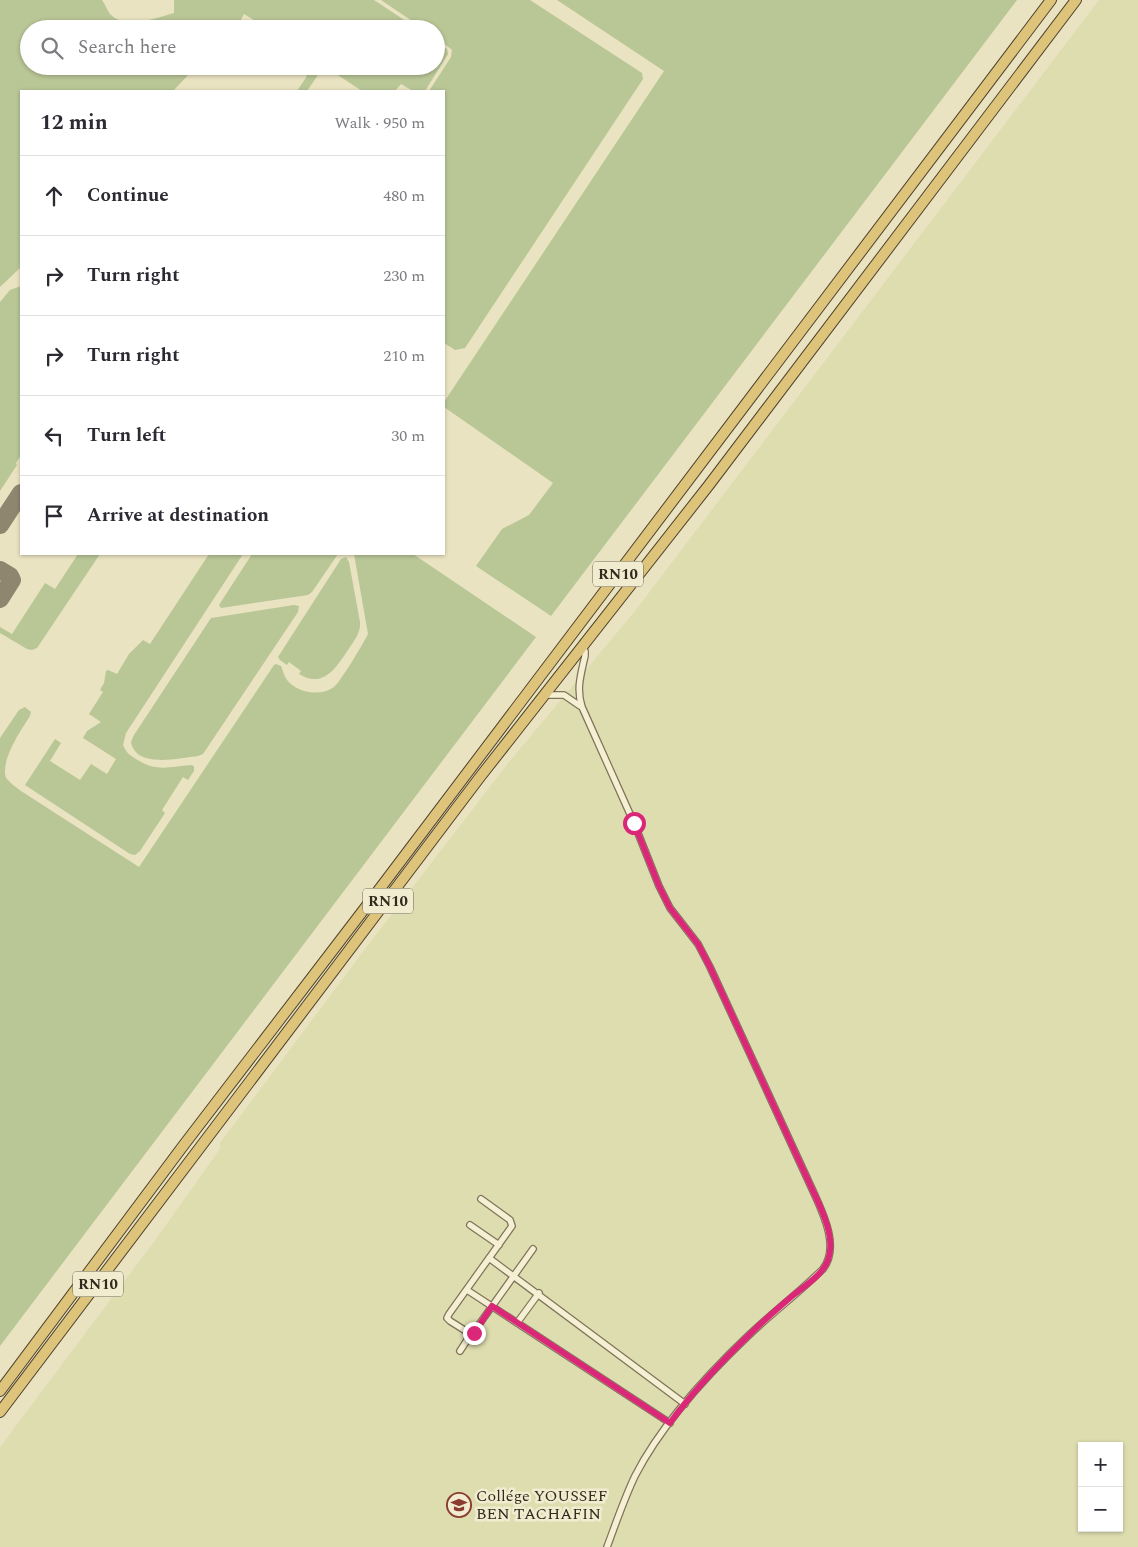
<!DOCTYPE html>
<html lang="en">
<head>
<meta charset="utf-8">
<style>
  body { margin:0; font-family:Spectral,serif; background:#f2f2f3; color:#2b2b33 }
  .controls { position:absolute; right:15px; bottom:15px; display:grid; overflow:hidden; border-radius:0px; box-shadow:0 1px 4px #0004 }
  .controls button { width:45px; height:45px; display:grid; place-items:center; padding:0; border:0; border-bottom:1px solid #e1e1e2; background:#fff; color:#2b2b33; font:25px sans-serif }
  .stop { position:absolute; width:15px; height:15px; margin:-11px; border:4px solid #db2777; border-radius:50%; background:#fff }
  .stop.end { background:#db2777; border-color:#fff; box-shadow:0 1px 5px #0008 }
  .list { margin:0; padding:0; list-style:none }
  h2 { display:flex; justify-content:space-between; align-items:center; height:65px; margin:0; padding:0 20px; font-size:21px }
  h2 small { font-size:16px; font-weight:400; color:#7c7c81 }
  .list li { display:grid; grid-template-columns:32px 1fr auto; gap:15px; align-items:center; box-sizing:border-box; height:80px; padding:0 20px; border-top:1px solid #e1e1e2 }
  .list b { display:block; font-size:19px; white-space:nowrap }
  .list em { font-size:16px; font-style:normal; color:#7c7c81 }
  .icon { flex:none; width:28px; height:28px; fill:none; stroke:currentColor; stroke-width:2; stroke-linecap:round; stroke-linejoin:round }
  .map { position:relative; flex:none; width:1138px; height:1547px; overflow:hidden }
  .search { position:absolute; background:#fff; box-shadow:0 1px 4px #0004; left:20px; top:20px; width:425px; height:55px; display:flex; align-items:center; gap:12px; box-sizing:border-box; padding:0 18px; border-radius:28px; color:#7c7c81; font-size:19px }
  .panel { position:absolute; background:#fff; box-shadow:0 1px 4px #0004; left:20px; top:90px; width:425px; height:465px; border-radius:0px }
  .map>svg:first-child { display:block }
  .farmland { fill:#deddaf; fill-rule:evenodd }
  .green { fill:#b9c696 }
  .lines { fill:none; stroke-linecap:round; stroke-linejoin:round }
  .taxiway { stroke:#8e866f; stroke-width:18 }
  .minor-casing { stroke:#80745a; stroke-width:8 }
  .trunk-casing { stroke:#4e422e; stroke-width:12 }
  .minor { stroke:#f5efd3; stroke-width:5.5 }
  .trunk { stroke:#ddc47a; stroke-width:10 }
  .route { stroke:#db2777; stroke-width:6 }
  .labels { text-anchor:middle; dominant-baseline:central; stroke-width:5; stroke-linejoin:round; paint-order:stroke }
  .shield { fill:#f1ecd0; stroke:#6b6453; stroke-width:1 }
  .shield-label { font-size:15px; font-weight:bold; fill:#322a1d }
  .poi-label { font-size:16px; fill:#322a1d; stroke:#f1ecd0; text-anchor:start }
</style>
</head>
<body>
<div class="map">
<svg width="1138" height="1547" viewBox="0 0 1138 1547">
  <rect width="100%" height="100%" fill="#e9e3c1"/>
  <path class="farmland" d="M1099,0h39v1547h-1138v-100l156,-208 64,-90v-6l142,-190 147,-191 126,-151zM1082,1446h37v82h-37z"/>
  <path class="green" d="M0,0h102c3,4 5,10 8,14 15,16 46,4 64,-1v-13h200l44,29h-150l-24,-15 -8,15h-207v37h171l-10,7 -17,18h-152v176l-21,20z
    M381,0h149l112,73 1,6 -178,269 -10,2 -11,-7v-252h-15l22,-34 1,-7 -16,-13v-8h-12z
    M557,0h460l-466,616 -75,-50 26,-37 27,-14 24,-32 -109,-76v-5l220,-331z
    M436,41l11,8 1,5 -23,37h-12l-12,-7 -6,7h-33l-38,-25h112z
    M294,66h22l3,3 -1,6 -11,16h-10l10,-15z
    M21,286v169l-5,8 1,2 -17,26v-189l10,-12z
    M78,554h22l-63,94 -5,2 -5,-1 -27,-16v-6l12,7 33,-51 10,6z
    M209,554h34l-117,179 -3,12c3,7 6,10 13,14 20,13 32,8 55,6l3,1v5l-6,9 -5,-3 -21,33 3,3 -25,38 -5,4 -5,-1 -105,-69 30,-46 6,4 -11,18 30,19 11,-16 16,10 9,-15 -33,-21 4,-7 14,-9 -12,-8 14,-22 -3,-2 4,-7 2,-12 2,-1 9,4 12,-20 14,-14 7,4z
    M252,554h86l-26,38 -4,3 -87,13 -2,-3z
    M354,554h59l123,83 -536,709v-608l19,-28 6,-3 6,5 -1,4c-9,14 -30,45 -24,62 4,5 10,9 15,13l118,76 135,-202 2,-1 5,2c2,5 3,10 6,14 10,13 34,17 47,7 7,-6 29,-43 34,-53z
    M346,557l3,5 11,60c1,11 -6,19 -12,28 -12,18 -25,39 -49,24l2,-3 -12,-9 -2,3 -7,-5 -2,-3 63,-98z
    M294,605l5,1 -1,6 -95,142 -5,2c-19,2 -62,13 -67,-14l3,-7 77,-117z"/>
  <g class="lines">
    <path class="taxiway" d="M0,525l21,-32
      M0,570l10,6 2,4 -12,19"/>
    <defs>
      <path id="minor" d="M581,647l4,4v5c-4,18 -9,33 -3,51l52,116 25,63 11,22 28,36 12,23 103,224c10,22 27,56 10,78 -23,23 -50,43 -74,66 -41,39 -88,90 -114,141 -11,23 -19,47 -28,71
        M546,695h18l16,11
        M481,1199l29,21 2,6 -63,88 -2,4 3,3 19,12h4l60,-84
        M470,1225l29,20
        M489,1258l196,146
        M467,1290l203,133
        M517,1323l22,-30
        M460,1351l11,-17"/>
      <path id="trunk" d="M0,1391l183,-245 192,-251 676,-895
        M0,1412l480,-635 229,-292 367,-485"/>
    </defs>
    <use href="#minor" class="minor-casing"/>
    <use href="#trunk" class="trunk-casing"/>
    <use href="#minor" class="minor"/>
    <use href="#trunk" class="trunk"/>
  </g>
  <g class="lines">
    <path class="route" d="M474,1333l18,-27 178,117c23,-32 51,-61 79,-88 13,-13 28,-26 42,-38 12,-10 32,-22 37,-37 8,-22 -6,-50 -15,-69l-103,-224 -12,-23 -28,-36 -11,-22 -25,-63"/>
  </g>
  <defs>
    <symbol id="school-ring" viewBox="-11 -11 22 22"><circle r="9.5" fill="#f1ecd0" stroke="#8a3c30" stroke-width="1.5"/><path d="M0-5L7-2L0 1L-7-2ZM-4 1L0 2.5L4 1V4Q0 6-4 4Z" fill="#8a3c30"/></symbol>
  </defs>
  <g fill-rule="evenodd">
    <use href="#school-ring" x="445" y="1491" width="28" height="28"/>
  </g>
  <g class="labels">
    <g class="shield">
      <rect x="593" y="561.5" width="50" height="25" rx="4"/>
      <rect x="363" y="888.5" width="50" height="25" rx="4"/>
      <rect x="73" y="1271.5" width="50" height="25" rx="4"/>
    </g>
    <g class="shield-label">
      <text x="618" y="574">RN10</text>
      <text x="388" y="901">RN10</text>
      <text x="98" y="1284">RN10</text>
    </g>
    <g class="poi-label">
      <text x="476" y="1496">Collége YOUSSEF<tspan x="476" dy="18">BEN TACHAFIN</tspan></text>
    </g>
  </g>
</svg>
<div class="controls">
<button>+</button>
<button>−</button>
</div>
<div class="stop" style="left:634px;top:823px"></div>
<div class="stop end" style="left:474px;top:1333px"></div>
<div class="search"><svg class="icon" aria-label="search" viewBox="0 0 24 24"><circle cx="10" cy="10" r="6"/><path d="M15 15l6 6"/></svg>Search here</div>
<section class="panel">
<h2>12 min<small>Walk · 950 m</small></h2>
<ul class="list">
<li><svg class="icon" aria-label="ahead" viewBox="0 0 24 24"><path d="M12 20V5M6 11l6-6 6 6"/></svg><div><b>Continue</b></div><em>480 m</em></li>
<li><svg class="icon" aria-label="right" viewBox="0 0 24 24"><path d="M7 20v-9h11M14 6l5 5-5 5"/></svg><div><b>Turn right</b></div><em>230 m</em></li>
<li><svg class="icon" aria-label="right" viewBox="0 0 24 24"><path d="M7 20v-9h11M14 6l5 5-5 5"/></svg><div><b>Turn right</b></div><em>210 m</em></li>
<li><svg class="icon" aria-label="left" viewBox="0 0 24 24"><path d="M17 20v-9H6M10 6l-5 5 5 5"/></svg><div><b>Turn left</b></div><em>30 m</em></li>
<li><svg class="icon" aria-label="arrive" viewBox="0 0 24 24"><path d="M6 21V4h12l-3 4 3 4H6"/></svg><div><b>Arrive at destination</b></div></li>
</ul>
</section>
</div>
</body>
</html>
